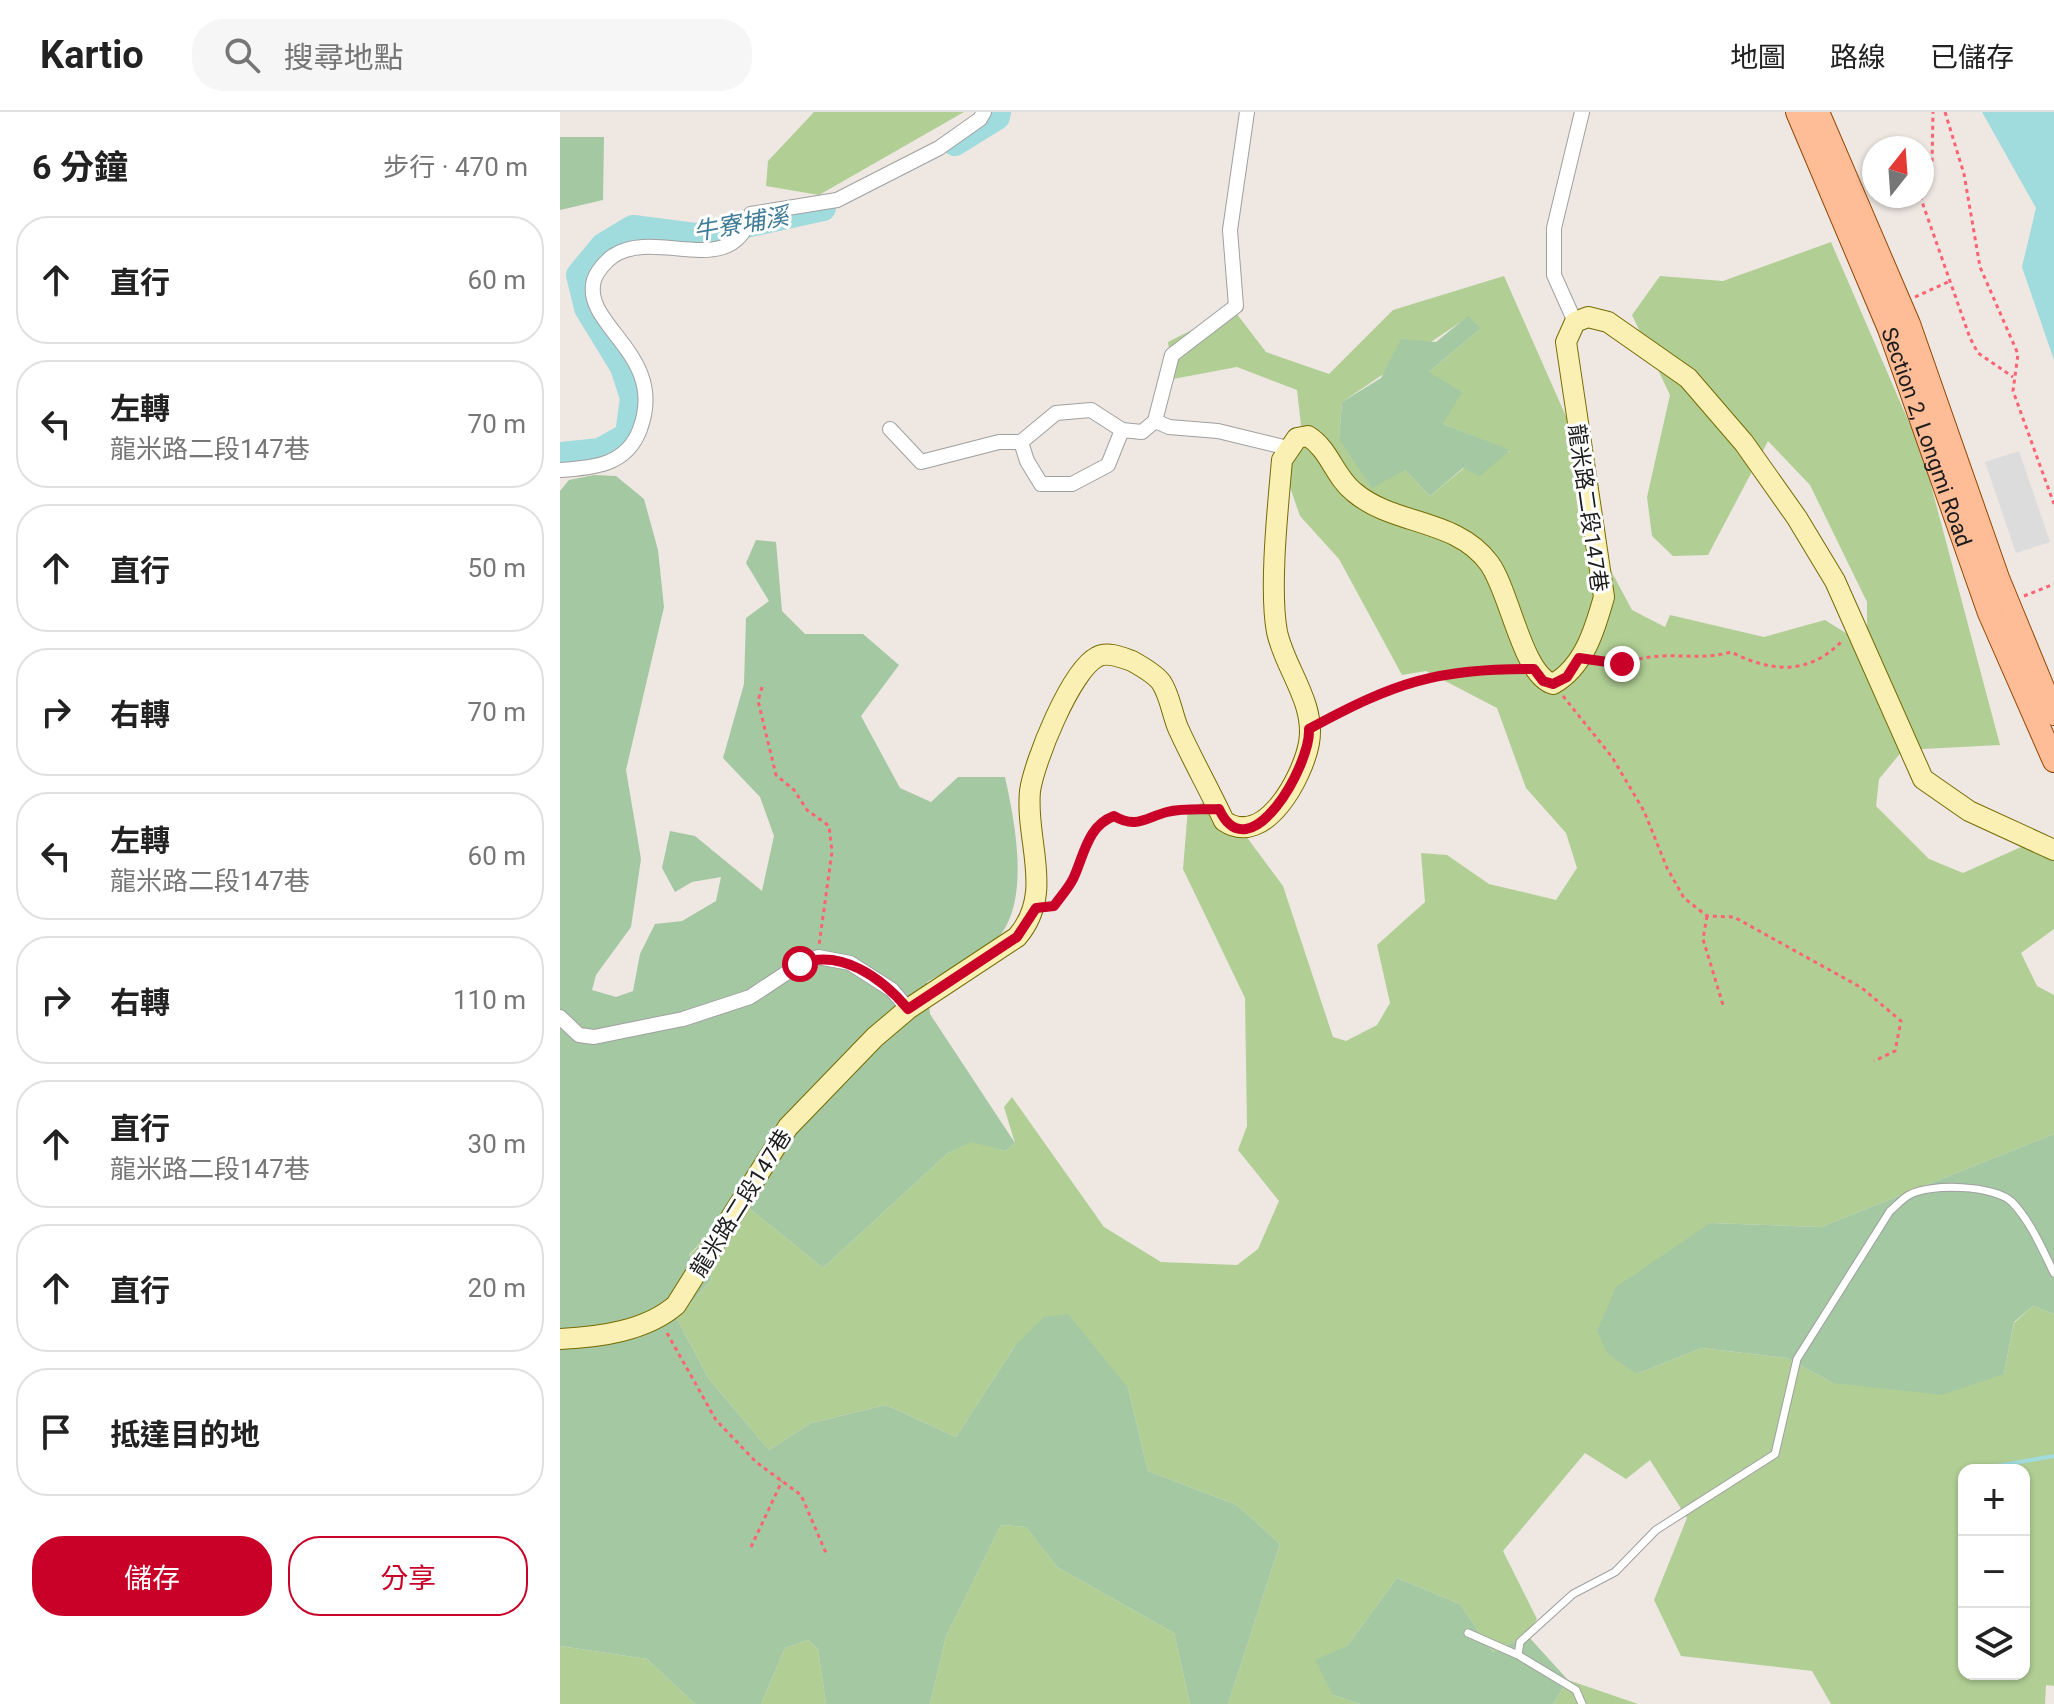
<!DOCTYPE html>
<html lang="zh-TW">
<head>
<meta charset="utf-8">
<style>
  body { margin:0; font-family:Roboto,"Noto Sans TC",sans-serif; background:#f6f6f6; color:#222 }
  .controls { position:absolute; right:24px; bottom:24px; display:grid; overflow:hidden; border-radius:16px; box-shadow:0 2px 6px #0004 }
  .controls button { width:72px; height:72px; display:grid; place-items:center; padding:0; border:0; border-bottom:2px solid #e0e0e0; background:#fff; color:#222; font:40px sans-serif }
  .compass { position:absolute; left:1302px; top:24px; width:72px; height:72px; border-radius:50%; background:#fff; box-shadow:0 2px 6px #0004; rotate:17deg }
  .stop { position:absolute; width:24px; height:24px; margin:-18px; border:6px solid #c90027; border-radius:50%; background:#fff }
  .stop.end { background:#c90027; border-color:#fff; box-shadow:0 2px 8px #0008 }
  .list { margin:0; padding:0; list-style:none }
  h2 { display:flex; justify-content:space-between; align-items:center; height:104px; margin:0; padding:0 32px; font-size:34px }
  h2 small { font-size:26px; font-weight:400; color:#767676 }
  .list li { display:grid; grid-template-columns:52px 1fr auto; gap:24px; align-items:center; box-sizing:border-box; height:128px; margin:0 16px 16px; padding:0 16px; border:2px solid #e0e0e0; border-radius:32px }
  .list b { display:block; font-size:30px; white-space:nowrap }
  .list p { margin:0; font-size:26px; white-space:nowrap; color:#767676 }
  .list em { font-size:26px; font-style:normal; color:#767676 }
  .actions { display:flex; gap:16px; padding:24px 32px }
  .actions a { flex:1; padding:18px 0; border:2px solid #c90027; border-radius:32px; text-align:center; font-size:28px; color:#c90027 }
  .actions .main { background:#c90027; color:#fff }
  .icon { flex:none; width:44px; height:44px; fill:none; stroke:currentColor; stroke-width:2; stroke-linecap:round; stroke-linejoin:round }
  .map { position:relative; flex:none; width:1494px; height:1592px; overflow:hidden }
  header { display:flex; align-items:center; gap:48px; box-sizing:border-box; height:112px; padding:0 40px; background:#fff; border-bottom:2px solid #e0e0e0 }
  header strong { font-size:38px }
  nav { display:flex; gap:44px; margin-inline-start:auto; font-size:28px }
  .search { width:560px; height:72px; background:#f6f6f6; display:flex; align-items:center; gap:20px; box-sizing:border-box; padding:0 28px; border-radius:32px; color:#767676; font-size:30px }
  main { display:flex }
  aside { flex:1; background:#fff }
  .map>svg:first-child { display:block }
  .forest { fill:#b1cf95; fill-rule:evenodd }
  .cemetery { fill:#a4c8a2 }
  .parking { fill:#dcdcdc }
  .water { fill:#a0dbdd }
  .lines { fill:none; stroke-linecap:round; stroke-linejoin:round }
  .stream { stroke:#a0dbdd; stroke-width:4 }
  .river { stroke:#a0dbdd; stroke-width:26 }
  .lane-casing { stroke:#a0a0a0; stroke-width:9 }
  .street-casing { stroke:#a0a0a0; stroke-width:16 }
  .secondary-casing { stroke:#756b02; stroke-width:22 }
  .primary-casing { stroke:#954600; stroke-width:24 }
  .path { stroke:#fd6372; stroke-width:3; stroke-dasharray:4 4; stroke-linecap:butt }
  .lane { stroke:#fff; stroke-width:7 }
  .street { stroke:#fff; stroke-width:14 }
  .secondary { stroke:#fbf0b3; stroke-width:20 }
  .primary { stroke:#febd97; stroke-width:22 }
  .route { stroke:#c90027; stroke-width:10 }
  .labels { text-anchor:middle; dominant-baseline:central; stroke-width:6; stroke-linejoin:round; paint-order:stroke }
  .street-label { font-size:22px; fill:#1c1c1c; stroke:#fff }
  .water-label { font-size:24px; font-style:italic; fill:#3f7b96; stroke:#fff }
</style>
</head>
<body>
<header>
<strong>Kartio</strong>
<div class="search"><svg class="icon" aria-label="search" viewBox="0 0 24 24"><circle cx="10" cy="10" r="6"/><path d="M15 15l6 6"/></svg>搜尋地點</div>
<nav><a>地圖</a><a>路線</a><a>已儲存</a></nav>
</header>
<main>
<aside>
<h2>6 分鐘<small>步行 · 470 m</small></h2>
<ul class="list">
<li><svg class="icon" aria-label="ahead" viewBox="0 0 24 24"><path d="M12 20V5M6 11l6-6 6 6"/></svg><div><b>直行</b></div><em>60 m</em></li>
<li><svg class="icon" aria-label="left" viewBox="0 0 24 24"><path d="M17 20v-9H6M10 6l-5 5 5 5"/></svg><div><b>左轉</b><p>龍米路二段147巷</p></div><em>70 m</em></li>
<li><svg class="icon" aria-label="ahead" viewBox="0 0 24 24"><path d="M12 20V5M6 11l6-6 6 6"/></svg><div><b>直行</b></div><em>50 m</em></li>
<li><svg class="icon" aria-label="right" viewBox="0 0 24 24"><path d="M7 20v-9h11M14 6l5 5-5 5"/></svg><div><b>右轉</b></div><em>70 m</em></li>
<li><svg class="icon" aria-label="left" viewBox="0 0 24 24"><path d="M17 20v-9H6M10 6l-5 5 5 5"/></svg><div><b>左轉</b><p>龍米路二段147巷</p></div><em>60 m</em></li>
<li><svg class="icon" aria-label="right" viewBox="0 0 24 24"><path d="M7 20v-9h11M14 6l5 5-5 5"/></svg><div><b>右轉</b></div><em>110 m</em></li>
<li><svg class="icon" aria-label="ahead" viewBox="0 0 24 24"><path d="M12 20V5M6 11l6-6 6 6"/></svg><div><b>直行</b><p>龍米路二段147巷</p></div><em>30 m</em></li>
<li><svg class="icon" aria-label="ahead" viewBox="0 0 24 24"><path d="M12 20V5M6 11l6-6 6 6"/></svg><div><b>直行</b></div><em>20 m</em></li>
<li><svg class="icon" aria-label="arrive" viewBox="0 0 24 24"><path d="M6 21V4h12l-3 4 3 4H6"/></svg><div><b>抵達目的地</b></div></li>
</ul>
<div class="actions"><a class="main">儲存</a><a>分享</a></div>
</aside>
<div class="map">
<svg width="1494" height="1592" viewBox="0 0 1494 1592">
  <rect width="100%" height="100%" fill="#eee7e2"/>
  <path class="forest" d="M254,0h150l-145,83 -53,-9 2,-25z
    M1271,130l92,213 77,290 -97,5 -24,29 -3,27 53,53 34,14 78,-35 13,13v78l-33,24 16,33 17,9v139l-233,93 -111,-4 -74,151 66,-26 85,10 46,25 171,-9 10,-51 19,-17 21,8v372l-8,-1 -1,19h-214l-19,-33 -131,-15 -27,-56 33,-82 -37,-58 -24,19 -41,-26 -82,98 34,68 -10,16 -34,17 -33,-48 -63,-26 -50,68 -14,49 27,9h-132l52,-160 -43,-39 -89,-34 -20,-83 -113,-42 -59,91 -70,-32 -75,18 -42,27 -60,-71 -32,-60 35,-40 -23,-23 50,-56 84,68 125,-115 23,-12 35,10 9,-8 -11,-36 8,-10 92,130 57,35 76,3 21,-16 21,-48 -41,-51 9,-24 -2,-128 -62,-129 5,-61 20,-7 29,23 46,62 50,151 13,4 31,-16 13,-22 -13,-58 48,-43 -4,-49 26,2 42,29 67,16 21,-32 -11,-35 -40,-45 -29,-80 -71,-37 -24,4 -63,-116 -39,-43 -17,-49 19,-33 -5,-44 -60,-23 -64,12 -5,-37 65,-33 33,43 63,22 64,-64 111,-34 64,145 17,101 47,88 33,17 5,-12 94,22 61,-17 32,20 10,-7v-31l-57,-117 -42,-44 -60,114 -35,1 -21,-20 -5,-39 23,-102 -38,-80 28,-39 63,5zM908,205l13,11 -52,44 14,52 67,27 -46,17 -34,28 -25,-26 -66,-31 3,-37zM1404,1358h60v204h-60z
    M441,1413l25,2 31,40 117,66 16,71h-260l16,-68z
    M248,1528l10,9 8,55h-65l24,-56z
    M0,1534l87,13 48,45h-135z
    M1008,1568l70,24h-85z"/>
  <path class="cemetery" d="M0,25h44l-1,63 -43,10z
    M908,204l13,12 -52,44 33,20 -19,32 67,26 -30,26 -17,-8 -33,28 -25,-26 -33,18 -33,-49 3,-37 39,-24 20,-39 35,3z
    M34,363l22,1 28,23 14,51 6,57 -38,163 15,89 -10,68 -35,48 -4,15 24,7 17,-6 7,-37 15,-30 27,-3 34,-20 5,-24 -29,5 -17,10 -13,-24 8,-37 25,5 67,55 12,-55 -14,-39 -37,-39 21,-74 2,-66 23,-17 -23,-38 10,-23 20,2 6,69 23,23h58l36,31 -38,51 39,72 31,14 27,-25h47c10,46 28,132 -13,167 -18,15 -44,26 -65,38l3,32 85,129 -9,8 -35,-9 -23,11 -125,115 -84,-68 -50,55 23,24 -35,40 32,60 60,71 42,-27 75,-18 70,32 59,-91 29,-29 24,-3 60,74 20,83 89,34 43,39 -52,160h-38l-16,-71 -117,-66 -31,-40 -25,-2 -55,111 -16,68h-104l-8,-55 -10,-9 -23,8 -24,56h-66l-48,-45 -87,-13v-1155l9,-11z
    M1494,1022v180l-21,-8 -19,16 -10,52 -62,21 -109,-12 -46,-25 -85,-10 -66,26 -29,-21 -10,-22 19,-44 94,-64 111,4z
    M837,1466l63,26 33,48 34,-17 41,45 -15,24h-193l-27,-9 -18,-35 32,-14z"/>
  <path class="parking" d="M1459,339l31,91 -34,11 -31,-91z"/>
  <path class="water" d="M1422,0h72v248l-32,-93 14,-59z"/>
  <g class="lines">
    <path class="stream" d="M1431,1355l63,-11"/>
    <path class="river" d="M395,31l42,-26 1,-5
      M0,343l40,-4 28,-16 5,-37 -10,-31 -36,-59 -8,-33 24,-29 30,-18 62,8 128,-28"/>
    <defs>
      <path id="lane" d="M908,1521l50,22
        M1022,1592l-6,-14 -58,-35 2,-13 53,-48 42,-22 41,-42 119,-76 22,-95 93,-148c6,-5 12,-12 19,-16 21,-12 86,-10 103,7 19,20 30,47 42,71"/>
      <path id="street" d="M687,0l-17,118 6,76 -64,49 -17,66 14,6 49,4 70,17
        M1015,210l-21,-47v-47l28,-116
        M330,317l31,33 78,-20h22l35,-29 35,-3 31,20 20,2 13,-11
        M461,330l6,19 14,23h31l36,-19 14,-35
        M0,358c34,-2 67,-5 80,-41 28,-75 -59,-103 -46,-149 3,-9 12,-19 19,-24 43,-29 120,26 138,-42l86,-14 102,-52 41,-29 4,-7
        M0,905l19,18 15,2 89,-18 67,-22 50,-33 18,-7 32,6 42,27 16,19"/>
      <path id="secondary" d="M0,1227c40,-2 86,-8 116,-34l112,-178 87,-90 33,-28 109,-72c38,-44 8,-95 13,-146 4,-29 41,-121 67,-134 10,-6 24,0 35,4 9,5 23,13 29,21 9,13 11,32 17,46 14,31 31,61 46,93 41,28 79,-45 85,-78 7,-40 -24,-74 -32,-111 -8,-43 1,-126 5,-172l15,-22 11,-2c22,14 26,40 46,56 40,34 102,26 135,71 21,28 33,112 64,121 31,-17 42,-55 51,-87l-38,-255 9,-20 13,-5 20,5 80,56 56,65 53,75 38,63 88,198 46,32 85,39"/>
      <g id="primary">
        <path id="s1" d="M1237,0l92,217 100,284 65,148"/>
        <path d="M1258,0l91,212 89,254 56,136"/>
      </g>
    </defs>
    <use href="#lane" class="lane-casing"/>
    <use href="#street" class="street-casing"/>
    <use href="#secondary" class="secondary-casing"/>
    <use href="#primary" class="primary-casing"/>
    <path class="path" d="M1385,0l19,62 16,93 38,87 -5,37 41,113
      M1362,80l10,-29 1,-51
      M1360,84l50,142 8,15 35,24
      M1355,185l33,-15
      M1464,484l30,-12
      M1039,549c28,4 38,-4 63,-5 25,-1 45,3 69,-4 40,20 77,24 111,-11
      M202,575l-4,14 18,74 18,15 13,20 22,16 3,26 -13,93
      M1003,584l49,61 32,54 23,57 17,30 23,18 27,1 128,71 39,33 -6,30 -21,10
      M766,608c66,-35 116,-51 191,-51
      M492,794c28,-23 25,-76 62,-90 22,13 32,1 54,-4 10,-2 22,-1 32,-2
      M1147,804l-4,23 20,66
      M107,1221l49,87 40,42 45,33 25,58
      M191,1435l31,-66"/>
    <use href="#lane" class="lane"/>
    <use href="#street" class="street"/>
    <use href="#secondary" class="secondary"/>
    <use href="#primary" class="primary"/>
  </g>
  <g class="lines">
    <path class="route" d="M240,852c41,-16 82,14 108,45l109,-72 19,-29 18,-2c6,-9 14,-17 19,-27 11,-23 14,-53 41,-63 22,13 31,2 53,-4 16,-4 36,-2 52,-3 30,65 92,-44 90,-80 87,-47 125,-60 225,-60l9,12 10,3 14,-7 12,-19 43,6"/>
  </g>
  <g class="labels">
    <g class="street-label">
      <text stroke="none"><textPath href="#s1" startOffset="350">Section 2, Longmi Road</textPath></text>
      <text transform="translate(1028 396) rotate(82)">龍米路二段147巷</text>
      <text transform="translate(181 1091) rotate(-58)">龍米路二段147巷</text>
    </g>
    <g class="water-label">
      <text transform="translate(181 112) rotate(-10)">牛寮埔溪</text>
    </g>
  </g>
</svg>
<div class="controls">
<button>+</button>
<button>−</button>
<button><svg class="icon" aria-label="layers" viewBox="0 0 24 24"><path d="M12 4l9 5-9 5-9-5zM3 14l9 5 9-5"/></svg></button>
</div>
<svg class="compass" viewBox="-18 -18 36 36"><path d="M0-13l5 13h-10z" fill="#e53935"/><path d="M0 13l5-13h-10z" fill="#767676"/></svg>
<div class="stop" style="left:240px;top:852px"></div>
<div class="stop end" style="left:1062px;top:552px"></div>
</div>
</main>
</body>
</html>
